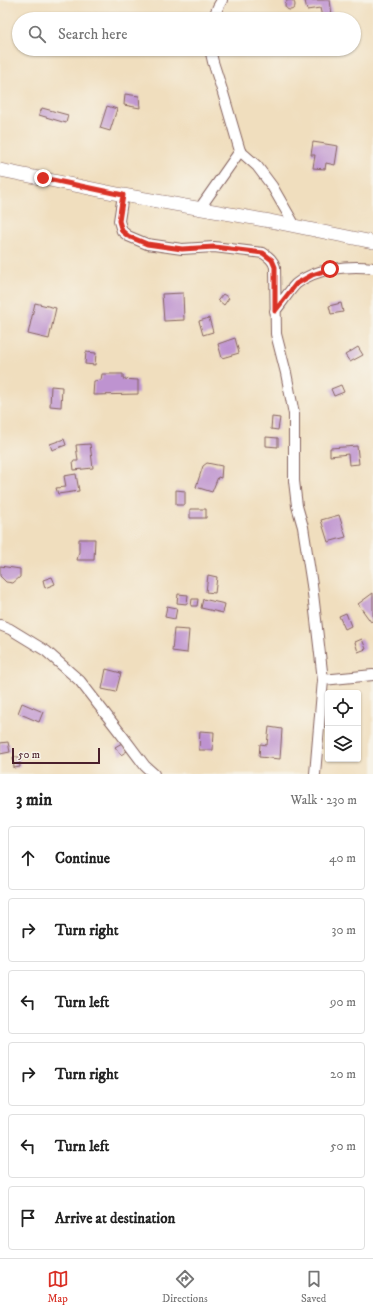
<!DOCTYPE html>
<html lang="en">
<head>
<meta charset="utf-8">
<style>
  body { margin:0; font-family:"IM FELL DW Pica",serif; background:#f2f2f2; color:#222 }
  .controls { position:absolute; right:12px; bottom:12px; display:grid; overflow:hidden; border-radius:4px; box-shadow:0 1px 3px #0004 }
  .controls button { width:36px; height:36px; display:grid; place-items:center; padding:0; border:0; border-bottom:1px solid #e0e0e0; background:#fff; color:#222; font:20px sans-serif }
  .scale { position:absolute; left:12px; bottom:10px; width:88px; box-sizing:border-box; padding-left:4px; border:2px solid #4a1f2b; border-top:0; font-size:11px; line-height:14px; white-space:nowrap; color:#4a1f2b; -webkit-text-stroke:3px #f7f3e8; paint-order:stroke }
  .stop { position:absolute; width:12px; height:12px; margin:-9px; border:3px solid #d93025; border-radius:50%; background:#fff }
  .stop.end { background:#d93025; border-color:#fff; box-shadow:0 1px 4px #0008 }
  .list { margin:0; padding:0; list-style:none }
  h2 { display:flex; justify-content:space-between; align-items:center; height:52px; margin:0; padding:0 16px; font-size:17px }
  h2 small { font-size:13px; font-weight:400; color:#767676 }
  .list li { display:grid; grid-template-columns:26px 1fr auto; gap:12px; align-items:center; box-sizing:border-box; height:64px; margin:0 8px 8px; padding:0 8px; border:1px solid #e0e0e0; border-radius:4px }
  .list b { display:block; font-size:15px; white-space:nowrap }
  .list em { font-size:13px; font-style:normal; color:#767676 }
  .icon { flex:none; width:22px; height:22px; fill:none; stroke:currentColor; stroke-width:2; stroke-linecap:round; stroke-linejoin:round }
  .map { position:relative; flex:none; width:373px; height:774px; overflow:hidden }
  .search { position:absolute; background:#fff; box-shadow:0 1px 3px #0004; left:12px; right:12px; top:12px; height:44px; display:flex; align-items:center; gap:10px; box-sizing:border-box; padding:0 14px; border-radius:22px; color:#767676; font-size:15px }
  .sheet { height:484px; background:#fff }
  nav { display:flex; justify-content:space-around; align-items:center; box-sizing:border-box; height:56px; border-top:1px solid #e0e0e0; background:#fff; font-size:11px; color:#767676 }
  nav a { display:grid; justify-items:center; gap:2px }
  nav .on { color:#d93025 }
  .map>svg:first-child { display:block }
  .building { fill:#be93d0 }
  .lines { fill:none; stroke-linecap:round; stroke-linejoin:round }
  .street-casing { stroke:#84625e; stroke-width:12 }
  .secondary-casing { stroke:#84625e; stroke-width:14 }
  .street { stroke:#fff; stroke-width:10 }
  .secondary { stroke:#fff; stroke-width:13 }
  .route { stroke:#d93025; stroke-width:5 }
</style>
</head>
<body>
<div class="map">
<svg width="373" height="774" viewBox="0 0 373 774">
  <rect width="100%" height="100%" fill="#f7f3e8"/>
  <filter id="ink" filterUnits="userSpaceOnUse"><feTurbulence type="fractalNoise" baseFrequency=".025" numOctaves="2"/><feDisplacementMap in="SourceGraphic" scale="8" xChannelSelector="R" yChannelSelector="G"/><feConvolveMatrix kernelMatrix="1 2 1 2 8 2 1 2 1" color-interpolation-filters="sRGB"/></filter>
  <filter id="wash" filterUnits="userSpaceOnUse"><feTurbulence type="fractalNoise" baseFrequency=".012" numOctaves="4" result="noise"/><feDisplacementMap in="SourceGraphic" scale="16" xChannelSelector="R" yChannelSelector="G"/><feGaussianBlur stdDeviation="0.9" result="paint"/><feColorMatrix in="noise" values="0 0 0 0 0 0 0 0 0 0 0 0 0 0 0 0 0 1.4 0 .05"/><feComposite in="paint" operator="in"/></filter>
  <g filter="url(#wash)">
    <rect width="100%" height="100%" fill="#f0debe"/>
    <g id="blocks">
      <path class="building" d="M312,0h18l2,15 -10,2 -2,-9 -13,2 -2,-9z
        M285 5a5 5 0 1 1 10 0a5 5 0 1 1-10 0Z
        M125,94l14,2 1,12 -16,-3z
        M107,106l10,3 -7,22 -10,-3z
        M42,108l26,7 -2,8 -27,-8z
        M313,142l25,4 -3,19 -9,-2 -1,6 -12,-1 2,-13h-4z
        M183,293l1,27 -20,1 -2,-27z
        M223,294l6,4 -5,7 -6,-5z
        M35,303l21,5 -7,31 -21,-5z
        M341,303l2,9 -12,2 -2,-8z
        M209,318l4,14 -10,3 -4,-14z
        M235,338l4,15 -17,5 -4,-14z
        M358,347l5,8 -13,7 -5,-7z
        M86,352l10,1 -1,12 -10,-1z
        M102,374h21v5l15,1v14l-45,1 1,-14 7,-1z
        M341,385l3,7 -10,4 -3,-7z
        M51,386l11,1 -1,20 -11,-1z
        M272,417l8,1 -2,12 -7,-1z
        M266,437l12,1v9l-12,-1z
        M64,439l2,6 -14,5 -2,-6z
        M90,444l3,24 -19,2 -1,-9h5l-2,-16z
        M357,446l2,18 -10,1 -1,-11 -18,2v-8z
        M207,463l15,3 -1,12 -3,-1 -6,15 -16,-5 7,-21z
        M76,474l3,17 -21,3 -2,-6 10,-1 -2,-11z
        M176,490l9,1v14h-9z
        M190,509h16v9h-16z
        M339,515l7,22 -18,5 -7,-22z
        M79,539h16l-1,21h-17l2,-8z
        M0,566l20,3v8l-7,6 -7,-1 -6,-6z
        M208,575l9,2 -2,16 -9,-1z
        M52,577l3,7 -10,4 -2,-8z
        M373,593v27l-2,2 -13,-18z
        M178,594l10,1 -1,9 -10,-1z
        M192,599h6l-1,7h-6z
        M203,599l22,5 -2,9 -22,-5z
        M167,606l10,2 -2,11 -10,-2z
        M346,613l5,13 -6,3 -6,-13z
        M174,629l15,1 -2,23 -15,-2z
        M362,639l4,10 -8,3 -3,-10z
        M106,669l15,4 -5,19 -14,-3z
        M22,703l21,9 -4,10 -21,-9z
        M269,727l13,2 -2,30 -21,-2 1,-13 7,1z
        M200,731l14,1 -1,18h-14z
        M8,742l2,10 -10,2v-11z
        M122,743l5,8 -6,4 -6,-8z
        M13,757h6l1,10 -6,1z"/>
    </g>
  </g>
  <g filter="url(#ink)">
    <use href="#blocks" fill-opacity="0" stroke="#84625e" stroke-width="1"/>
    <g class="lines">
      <defs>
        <path id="street" d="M213,19l5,-12 4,-7
          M210,49l3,13 10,31 17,58 17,15 15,20 23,40
          M123,195l-4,26 3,10 6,5 19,8 35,5 32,-2 49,6c6,4 10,7 12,14l1,67 10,39 8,41v67l3,25 6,21 9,58 11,95 -8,94
          M200,208l40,-57
          M275,311c7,-8 13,-19 21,-27 19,-16 54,-19 77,-16
          M0,625l10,4 36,22 34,30 41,53 24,32 9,8
          M323,680l50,-5"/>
        <path id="secondary" d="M0,170l123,25 147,26 103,21"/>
      </defs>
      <use href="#street" class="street-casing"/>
      <use href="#secondary" class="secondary-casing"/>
      <use href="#street" class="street"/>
      <use href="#secondary" class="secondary"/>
    </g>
  </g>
  <g class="lines" filter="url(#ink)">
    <path class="route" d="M43,178l80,17 -4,26 3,10 6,5 19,8 35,5 32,-2 49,6 9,7 3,7v44l21,-27 16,-9 18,-6"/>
  </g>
</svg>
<div class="controls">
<button><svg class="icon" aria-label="locate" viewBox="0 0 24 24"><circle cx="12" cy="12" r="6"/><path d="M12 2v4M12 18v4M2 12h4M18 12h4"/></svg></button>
<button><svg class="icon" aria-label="layers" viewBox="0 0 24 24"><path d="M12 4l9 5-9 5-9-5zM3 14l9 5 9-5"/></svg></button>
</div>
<div class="scale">50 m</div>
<div class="stop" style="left:330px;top:269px"></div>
<div class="stop end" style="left:43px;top:178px"></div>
<div class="search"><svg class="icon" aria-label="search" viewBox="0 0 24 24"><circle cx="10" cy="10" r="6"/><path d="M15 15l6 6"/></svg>Search here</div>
</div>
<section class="sheet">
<h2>3 min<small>Walk · 230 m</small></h2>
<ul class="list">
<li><svg class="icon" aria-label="ahead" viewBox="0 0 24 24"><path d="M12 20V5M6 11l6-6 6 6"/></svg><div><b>Continue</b></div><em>40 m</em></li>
<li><svg class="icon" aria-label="right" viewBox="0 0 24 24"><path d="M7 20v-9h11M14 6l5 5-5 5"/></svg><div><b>Turn right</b></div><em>30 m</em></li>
<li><svg class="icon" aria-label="left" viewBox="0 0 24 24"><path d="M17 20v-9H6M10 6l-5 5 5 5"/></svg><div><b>Turn left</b></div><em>90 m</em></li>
<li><svg class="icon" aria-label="right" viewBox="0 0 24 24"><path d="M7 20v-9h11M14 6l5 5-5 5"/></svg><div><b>Turn right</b></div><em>20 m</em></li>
<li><svg class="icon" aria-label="left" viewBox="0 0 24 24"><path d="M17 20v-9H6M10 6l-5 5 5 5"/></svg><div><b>Turn left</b></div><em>50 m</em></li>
<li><svg class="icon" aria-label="arrive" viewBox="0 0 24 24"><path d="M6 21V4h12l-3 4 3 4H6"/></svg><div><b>Arrive at destination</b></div></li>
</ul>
</section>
<nav>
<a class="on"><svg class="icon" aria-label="map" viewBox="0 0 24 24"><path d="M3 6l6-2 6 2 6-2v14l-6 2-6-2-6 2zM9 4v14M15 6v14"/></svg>Map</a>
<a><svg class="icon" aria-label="directions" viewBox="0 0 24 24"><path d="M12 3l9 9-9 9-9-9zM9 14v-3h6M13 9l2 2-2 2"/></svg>Directions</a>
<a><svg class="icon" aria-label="saved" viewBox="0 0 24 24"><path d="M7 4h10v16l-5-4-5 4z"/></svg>Saved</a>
</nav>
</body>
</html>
